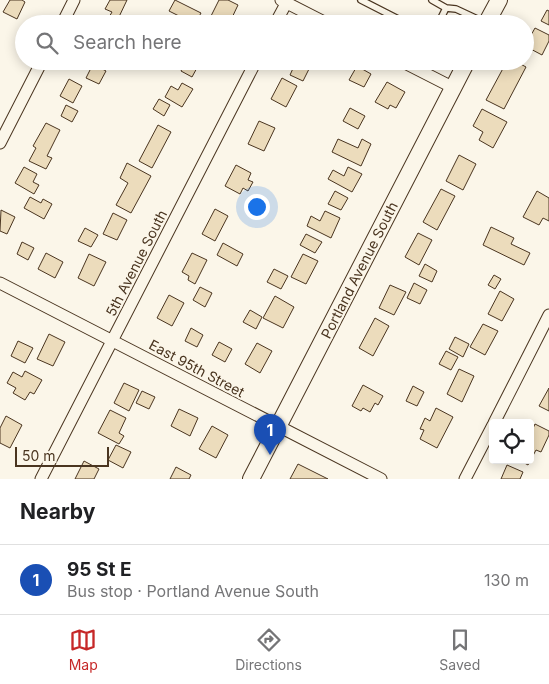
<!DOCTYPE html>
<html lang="en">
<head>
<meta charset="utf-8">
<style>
  body { margin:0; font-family:Inter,sans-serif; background:#f2f2f2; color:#202124 }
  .controls { position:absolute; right:15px; bottom:15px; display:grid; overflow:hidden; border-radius:5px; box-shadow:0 2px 12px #0003 }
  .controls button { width:45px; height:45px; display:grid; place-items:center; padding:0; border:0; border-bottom:1px solid #e0e0e0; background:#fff; color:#202124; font:25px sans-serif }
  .scale { position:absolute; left:15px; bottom:12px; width:94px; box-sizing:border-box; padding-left:5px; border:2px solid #4a3520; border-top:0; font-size:14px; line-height:18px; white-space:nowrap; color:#4a3520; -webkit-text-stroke:4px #fbf6e9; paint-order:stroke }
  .you { position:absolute; left:256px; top:206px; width:18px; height:18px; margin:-12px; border:4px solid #fff; border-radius:50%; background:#1a73e8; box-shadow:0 0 0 8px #1a73e833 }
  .badge { display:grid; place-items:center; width:32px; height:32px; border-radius:50%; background:#c62828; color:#fff; font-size:16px; font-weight:700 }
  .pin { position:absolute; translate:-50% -41px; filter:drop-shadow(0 1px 2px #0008) }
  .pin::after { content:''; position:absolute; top:26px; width:18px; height:15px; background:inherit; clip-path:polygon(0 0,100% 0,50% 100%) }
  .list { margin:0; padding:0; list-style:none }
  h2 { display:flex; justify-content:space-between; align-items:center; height:65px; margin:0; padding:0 20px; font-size:21px }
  h2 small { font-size:16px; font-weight:400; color:#757577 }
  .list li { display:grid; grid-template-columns:32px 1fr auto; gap:15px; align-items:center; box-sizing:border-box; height:70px; padding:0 20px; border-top:1px solid #e0e0e0 }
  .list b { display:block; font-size:19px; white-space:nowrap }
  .list p { margin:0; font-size:16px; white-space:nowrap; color:#757577 }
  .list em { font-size:16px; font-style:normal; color:#757577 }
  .icon { flex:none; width:28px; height:28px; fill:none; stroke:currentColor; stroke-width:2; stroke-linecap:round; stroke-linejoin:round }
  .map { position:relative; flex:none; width:549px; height:479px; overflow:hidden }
  .search { position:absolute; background:#fff; box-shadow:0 2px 12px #0003; left:15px; right:15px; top:15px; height:55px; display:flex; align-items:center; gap:12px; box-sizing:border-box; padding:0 18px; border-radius:28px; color:#757577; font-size:19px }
  .sheet { height:135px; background:#fff }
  nav { display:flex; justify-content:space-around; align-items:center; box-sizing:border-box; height:70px; border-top:1px solid #e0e0e0; background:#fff; font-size:14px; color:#757577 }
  nav a { display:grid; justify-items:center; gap:2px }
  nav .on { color:#c62828 }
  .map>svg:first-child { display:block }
  .building { fill:#ecdcbc; stroke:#4a3520 }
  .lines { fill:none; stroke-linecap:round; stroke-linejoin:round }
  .lane-casing { stroke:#4a3520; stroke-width:8 }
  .street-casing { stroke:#4a3520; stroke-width:13 }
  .secondary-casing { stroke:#4a3520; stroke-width:18 }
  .lane { stroke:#fbf6e9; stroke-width:5.5 }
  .street { stroke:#fbf6e9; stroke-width:11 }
  .secondary { stroke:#fbf6e9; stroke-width:16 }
  .labels { text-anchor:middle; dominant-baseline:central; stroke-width:4; stroke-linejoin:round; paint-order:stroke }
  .street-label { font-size:14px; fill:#4a3520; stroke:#fbf6e9 }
</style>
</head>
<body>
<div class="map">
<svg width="549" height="479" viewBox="0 0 549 479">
  <rect width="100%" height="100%" fill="#fbf6e9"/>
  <path class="building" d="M10,0h12l3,2 -8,17 -14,-7z
    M110,0h17l-10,21 5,3h-13l2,-4 -3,-1 4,-7 -7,-3z
    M175,0l26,13 -6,11 -26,-13z
    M219,0h9l10,5 -9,19h-12l-8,-4z
    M547,10l2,1v14l-8,-4z
    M535,28l14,7v6l-7,14 -17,-9z
    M186,61l12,5 -6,11 -11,-6z
    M291,61h22l-10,20 -13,-6 5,-11z
    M507,61h8l11,6 -22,42 -18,-9z
    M93,64l13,7 -7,13 -13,-6z
    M357,66l14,8 -7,13 -15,-7z
    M282,78l15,8 -11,21 -15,-8z
    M69,79l13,7 -9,17 -13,-7z
    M387,82l18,10 -9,16 -6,-3 -2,4 -13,-7z
    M182,83l11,6 -11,18 -17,-10 6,-11 7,4z
    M159,99l11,6 -6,11 -11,-7z
    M66,105l12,6 -6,11 -11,-6z
    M350,108l15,8 -7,13 -15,-8z
    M482,109l25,13 -14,26 -14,-8 4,-8 -10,-6z
    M259,121l16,7 -11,23 -16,-7z
    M46,123l14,7 -13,26 5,2 -6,11 -17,-8 7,-13 -3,-2z
    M158,125l13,7 -19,36 -13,-7z
    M338,139l20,9 4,-9 9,5 -10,22 -29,-14z
    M459,155l17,9 -13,26 -17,-9z
    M127,163l24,13 -20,37 -15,-8 12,-22 -8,-5z
    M236,165l15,8 -3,7 5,2 -5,9 -5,-3 -3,6 -15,-8z
    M24,167l13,7 -4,8 6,3 -5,9 -19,-11z
    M348,167l14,7 -10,18 -24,-13 5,-9 11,6z
    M441,189l14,7 -18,34 -14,-8z
    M335,191l13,7 -7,12 -13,-6z
    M537,191l12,7v23l-6,-3 -4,7 -16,-8z
    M30,197l11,6 2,-4 9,5 -8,15 -20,-11z
    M215,209l13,7 -13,25 -13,-7z
    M1,210l14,7 -8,17 -7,-3z
    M325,211l15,7 -9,20 -24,-12 4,-10 9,5z
    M113,213l14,7 -10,20 -14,-6z
    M491,227l23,11 -3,6 19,9 -6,12 -41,-20z
    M85,228l13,7 -7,12 -13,-6z
    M418,233l14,7 -13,25 -14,-8z
    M306,234l16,8 -7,11 -15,-8z
    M22,242l12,6 -6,12 -11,-6z
    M223,243l20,11 -6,12 -20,-11z
    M46,253l17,9 -8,16 -17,-9z
    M192,253l15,7 -12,24 -7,-4 1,-4 -7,-4z
    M89,254l17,8 -12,24 -16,-8z
    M303,254l15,7 -12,23 -15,-7z
    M425,264l12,7 -5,11 -13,-6z
    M274,269l14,7 -7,13 -14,-7z
    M494,275l7,4 -6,10 -7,-4z
    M414,283l13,7 -7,14 -13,-6z
    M390,285l16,7 -12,23 -15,-7z
    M200,287l12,6 -7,14 -12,-7z
    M500,291l14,8 -12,22 -14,-7z
    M169,295l15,8 -12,23 -15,-8z
    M275,296l19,11 -11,21 -20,-10z
    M250,310l12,7 -6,12 -13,-7z
    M375,318l14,8 -16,30 -14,-8z
    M483,324l15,7 -13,24 -15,-8z
    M191,328l12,7 -6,12 -12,-6z
    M49,334l16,8 -12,24 -16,-7z
    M455,337l14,7 -6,13 -14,-8z
    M18,341l15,7 -8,15 -14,-7z
    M219,342l13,7 -7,13 -13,-7z
    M257,343l15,8 -12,22 -15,-9z
    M446,351l12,6 -7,13 -12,-6z
    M459,369l15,7 -12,26 -15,-8z
    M25,371l17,9 -8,14 -4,-2 -5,8 -12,-7 3,-5 -9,-5 6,-11 9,5z
    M124,383l15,7 -10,21 -15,-8z
    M363,385l20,11 -5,9 -3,-2 -5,9 -7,-4 -2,3 -9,-5z
    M413,386l11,6 -7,14 -11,-5z
    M549,388v23l-10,-5z
    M142,391l13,6 -6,12 -13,-6z
    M436,408l17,9 -16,31 -17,-9 4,-9 -4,-1 5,-11 5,3z
    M179,409l19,9 -8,18 -19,-10z
    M110,410l16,8 -7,15 5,3 -5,8 -21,-11z
    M6,416l16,9 -12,23 -10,-5v-15z
    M535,424l14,7v4l-8,17 -5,-2 -8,15 -9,-5h11v-25z
    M212,426l16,9 -12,23 -17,-9z
    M116,445l15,7 -8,16 -15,-8z
    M84,461l15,8 -5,10h-19z
    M298,464l30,15h-38z
    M507,465l16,7 -3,7h-19z
    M176,467l15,8 -2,4h-19z"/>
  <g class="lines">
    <defs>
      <path id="lane" d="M361,0l47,24
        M432,0l14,8
        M438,24l8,-16 10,1 30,14"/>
      <path id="street" d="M281,0l47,24
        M62,24l12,-24
        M275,24l13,-24
        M401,61l53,27
        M0,143l42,-82
        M0,283l381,196
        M494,423l55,-108
        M41,479l215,-418
        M465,479l28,-54"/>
      <path id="secondary" d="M486,24l13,-24
        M251,479l216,-418"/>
    </defs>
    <use href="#lane" class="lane-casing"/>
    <use href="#street" class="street-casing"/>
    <use href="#secondary" class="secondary-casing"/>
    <use href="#lane" class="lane"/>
    <use href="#street" class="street"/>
    <use href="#secondary" class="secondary"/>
  </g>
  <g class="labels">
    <g class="street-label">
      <text transform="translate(136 263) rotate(-63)">5th Avenue South</text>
      <text transform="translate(359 270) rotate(-63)">Portland Avenue South</text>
      <text transform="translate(197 368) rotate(28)">East 95th Street</text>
    </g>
  </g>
</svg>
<div class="controls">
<button><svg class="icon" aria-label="locate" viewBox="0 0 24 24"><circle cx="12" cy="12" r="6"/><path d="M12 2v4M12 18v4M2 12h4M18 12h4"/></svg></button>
</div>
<div class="scale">50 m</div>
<div class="you"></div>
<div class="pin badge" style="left:270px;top:455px;background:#1a4fb4">1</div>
<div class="search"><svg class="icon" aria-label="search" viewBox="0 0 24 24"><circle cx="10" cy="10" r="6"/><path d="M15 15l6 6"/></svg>Search here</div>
</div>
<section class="sheet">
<h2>Nearby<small></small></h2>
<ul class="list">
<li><span class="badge" style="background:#1a4fb4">1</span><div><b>95 St E</b><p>Bus stop · Portland Avenue South</p></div><em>130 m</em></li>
</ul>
</section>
<nav>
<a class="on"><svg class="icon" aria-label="map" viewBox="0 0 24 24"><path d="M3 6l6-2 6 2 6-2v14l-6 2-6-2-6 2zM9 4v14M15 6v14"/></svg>Map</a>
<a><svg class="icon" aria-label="directions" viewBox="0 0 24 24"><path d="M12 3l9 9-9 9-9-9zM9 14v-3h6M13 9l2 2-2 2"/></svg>Directions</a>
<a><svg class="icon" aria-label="saved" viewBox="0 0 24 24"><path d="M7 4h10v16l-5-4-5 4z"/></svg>Saved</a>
</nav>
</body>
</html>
